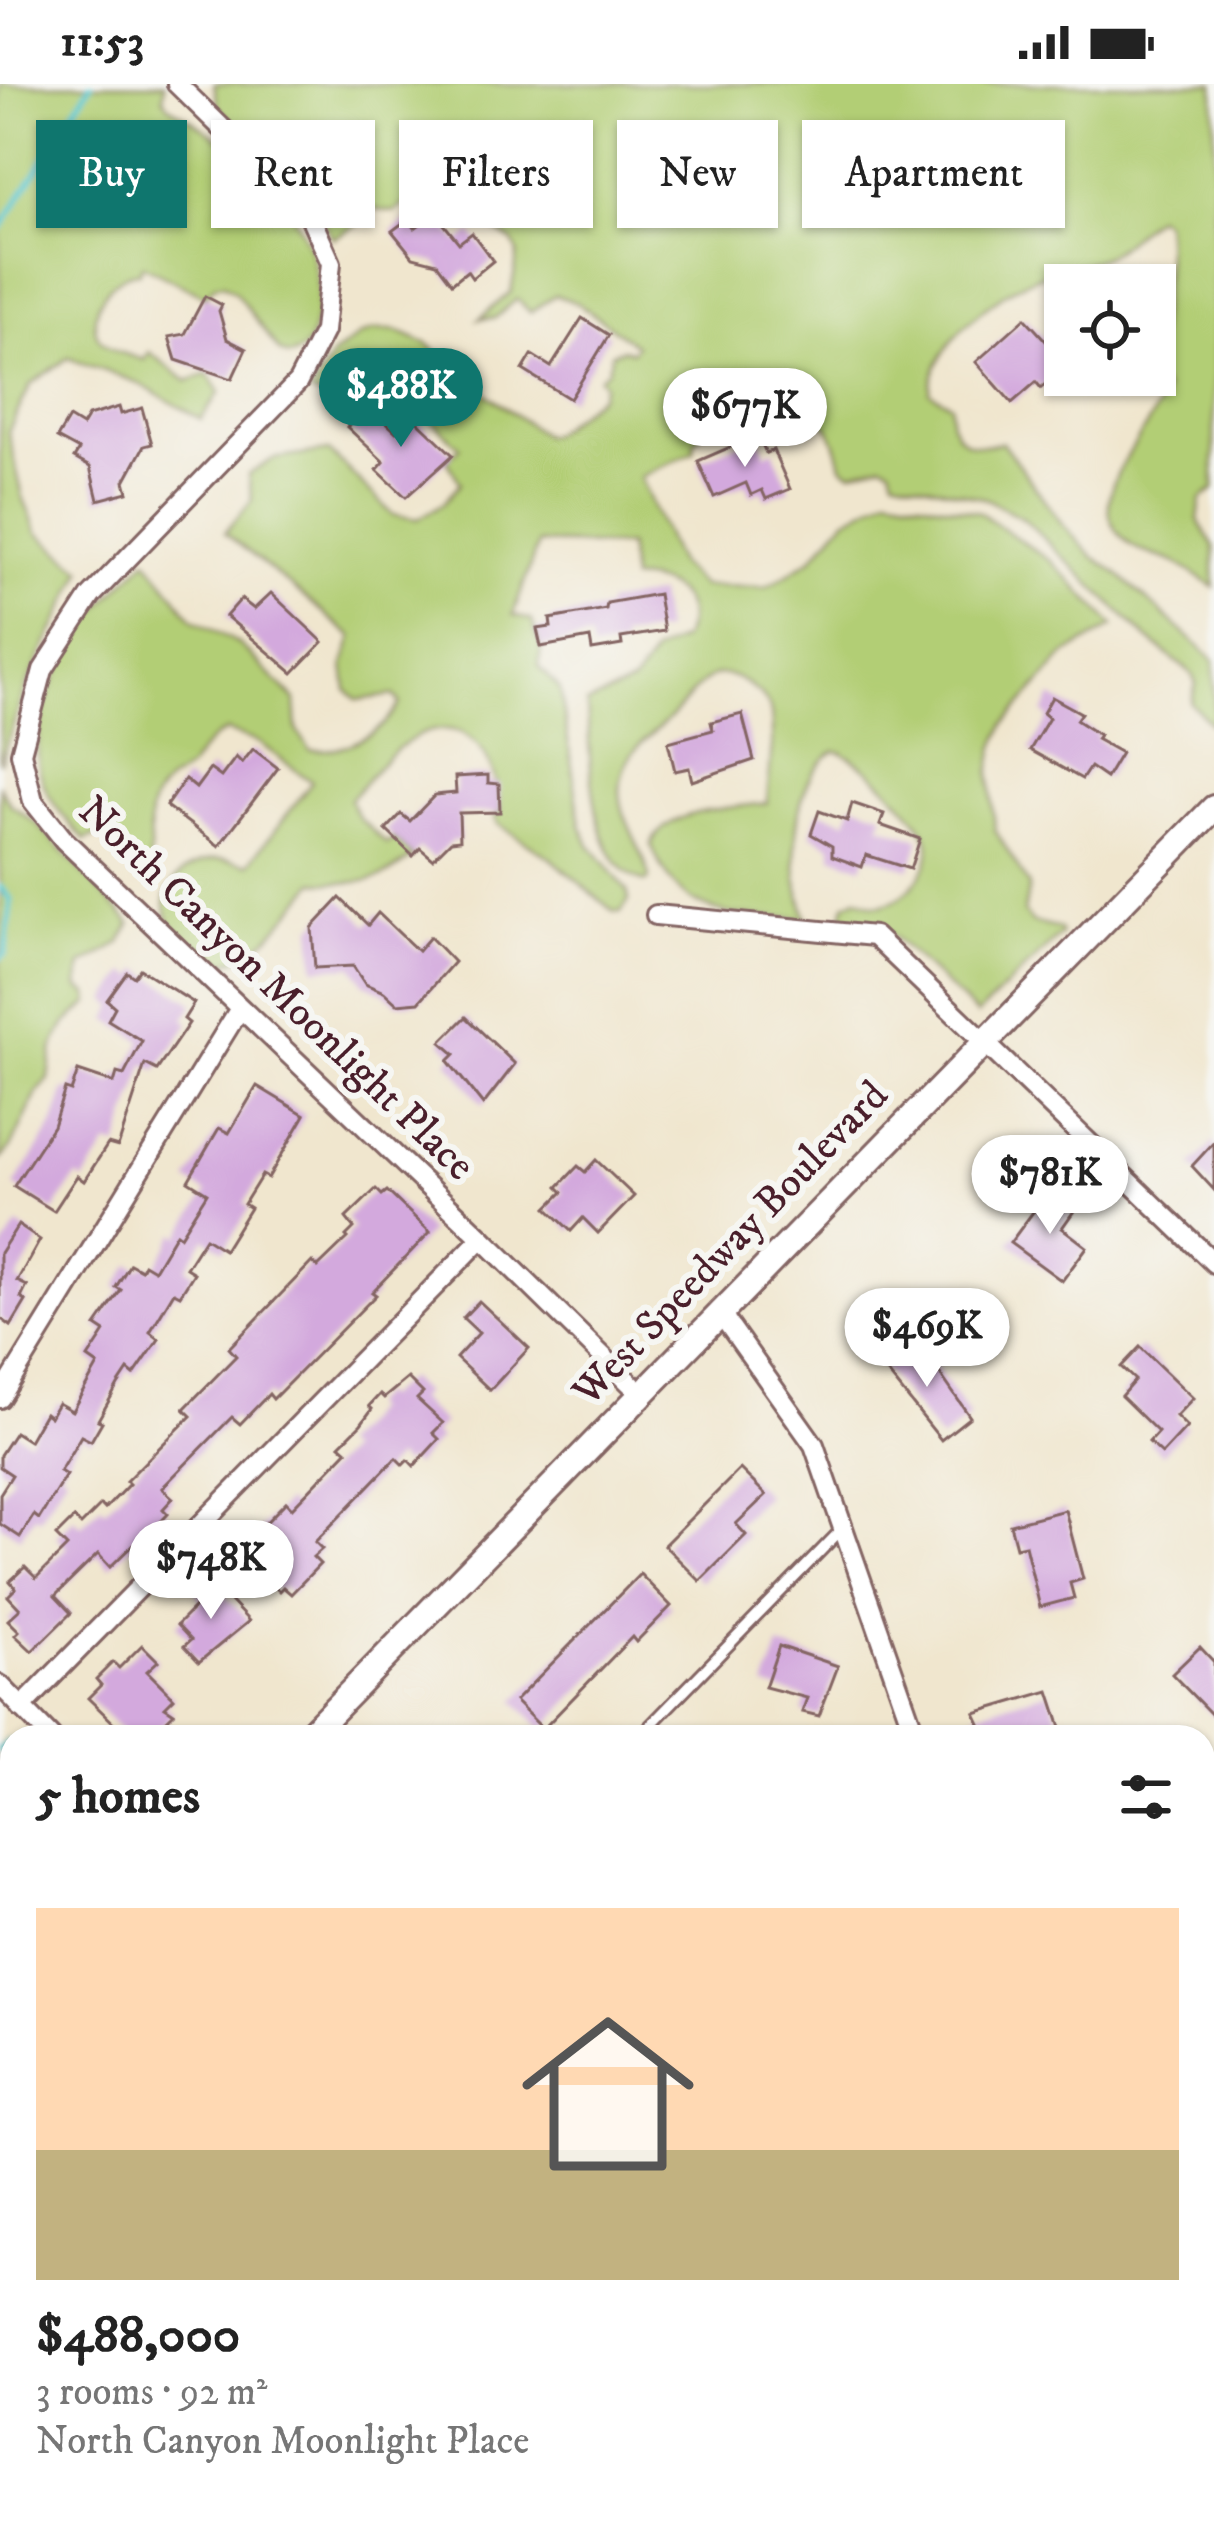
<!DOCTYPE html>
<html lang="en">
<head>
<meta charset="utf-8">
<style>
  :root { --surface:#fff; --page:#f6f6f6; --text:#222; --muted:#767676; --line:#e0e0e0; --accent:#0f766e }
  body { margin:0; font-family:"IM FELL DW Pica",serif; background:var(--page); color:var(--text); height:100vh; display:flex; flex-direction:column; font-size:45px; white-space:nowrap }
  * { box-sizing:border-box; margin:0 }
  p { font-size:39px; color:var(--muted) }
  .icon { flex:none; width:66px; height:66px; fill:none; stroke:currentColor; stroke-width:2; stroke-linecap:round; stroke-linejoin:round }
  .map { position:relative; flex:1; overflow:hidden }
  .sheet { position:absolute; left:0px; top:1641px; width:1215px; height:807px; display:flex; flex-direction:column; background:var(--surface); border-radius:36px 36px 0 0; box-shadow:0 3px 9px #0004 }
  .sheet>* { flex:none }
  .banner { position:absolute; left:36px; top:36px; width:1143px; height:108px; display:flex; gap:24px }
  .buttons { position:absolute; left:1044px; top:180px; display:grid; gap:24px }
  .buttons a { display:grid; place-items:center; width:132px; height:132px; border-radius:0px; background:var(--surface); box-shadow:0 3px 9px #0004; font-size:60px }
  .price { position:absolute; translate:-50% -102px; padding:0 27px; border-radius:42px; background:#fff; color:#222; font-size:39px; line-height:78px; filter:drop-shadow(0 3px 6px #0008) }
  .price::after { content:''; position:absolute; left:50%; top:72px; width:36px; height:27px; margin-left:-18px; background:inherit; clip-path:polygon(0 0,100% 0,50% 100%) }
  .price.current { background:var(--accent); color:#fff }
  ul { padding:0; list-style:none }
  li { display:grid; align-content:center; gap:24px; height:636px; padding:0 36px }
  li+li { border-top:3px solid var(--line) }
  li span { display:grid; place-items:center; height:372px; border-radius:0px; color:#555 }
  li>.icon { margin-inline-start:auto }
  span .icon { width:216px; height:216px; fill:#fffc; stroke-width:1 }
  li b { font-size:51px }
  h2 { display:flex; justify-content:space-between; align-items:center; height:144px; padding:0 36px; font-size:51px }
  .chip { padding:0 42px; border-radius:0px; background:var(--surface); box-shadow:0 3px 9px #0004; font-size:42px; line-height:108px }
  .chip.current { background:var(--accent); color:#fff }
  .status { display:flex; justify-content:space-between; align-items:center; height:84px; padding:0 60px; background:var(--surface); direction:ltr }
  .status svg { height:33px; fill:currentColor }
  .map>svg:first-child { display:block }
  .green { fill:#b2ce74; stroke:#7e7650; stroke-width:3 }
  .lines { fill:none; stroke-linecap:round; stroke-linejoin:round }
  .stream { stroke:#58c6cc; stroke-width:6 }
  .building { fill:#d3a9dd }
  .service-casing { stroke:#846564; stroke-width:15 }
  .minor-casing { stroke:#846564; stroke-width:24 }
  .secondary-casing { stroke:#846564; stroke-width:30 }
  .service { stroke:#fff; stroke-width:9 }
  .minor { stroke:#fff; stroke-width:18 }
  .secondary { stroke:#fff; stroke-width:24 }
  .labels { text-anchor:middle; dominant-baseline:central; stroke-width:12; stroke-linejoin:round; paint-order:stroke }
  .street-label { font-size:42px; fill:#4a1f2b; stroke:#f6f6f2 }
</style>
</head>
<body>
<div class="status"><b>11:53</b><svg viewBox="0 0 49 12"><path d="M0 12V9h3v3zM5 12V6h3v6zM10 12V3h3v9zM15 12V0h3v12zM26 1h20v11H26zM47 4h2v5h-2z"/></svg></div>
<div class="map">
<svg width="1214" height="2446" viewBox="0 0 1214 2446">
  <rect width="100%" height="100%" fill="#f6f6f2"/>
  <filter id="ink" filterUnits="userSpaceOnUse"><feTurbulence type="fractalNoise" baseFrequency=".00833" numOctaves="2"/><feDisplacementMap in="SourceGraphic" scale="24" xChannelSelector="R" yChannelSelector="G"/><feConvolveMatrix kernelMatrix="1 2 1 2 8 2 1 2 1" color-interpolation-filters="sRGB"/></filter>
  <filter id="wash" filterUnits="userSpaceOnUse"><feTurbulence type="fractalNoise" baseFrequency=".004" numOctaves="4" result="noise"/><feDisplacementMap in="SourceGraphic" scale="48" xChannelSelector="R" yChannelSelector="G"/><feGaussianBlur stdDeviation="2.7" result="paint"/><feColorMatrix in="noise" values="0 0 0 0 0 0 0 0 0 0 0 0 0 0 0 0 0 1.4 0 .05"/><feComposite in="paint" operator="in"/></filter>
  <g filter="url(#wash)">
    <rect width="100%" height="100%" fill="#f0e6ce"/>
    <!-- green -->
    <g class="green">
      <path d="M0 0H165L163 14 169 22C244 65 335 143 315 238 311 256 307 268 289 272L280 268 235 208 223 200 215 201 205 212 142 181 139 188C112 188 84 229 99 254 108 267 130 271 144 276L149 268 187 297 208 290 220 308 201 335 136 298 68 274 31 300 8 348 23 413 38 449 83 486 27 601 0 679Z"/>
      <path d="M214 0H1214V405L1201 415 1198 436 1214 463V503C1201 495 1188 485 1174 478 1160 472 1143 470 1131 461 1071 416 1150 355 1165 306L1151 291H1155C1155 240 1171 189 1164 138L1156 132C1140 142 1128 158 1113 167 1091 181 1066 183 1042 191 999 205 931 260 930 308L951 320C948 356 969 367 1002 358L1063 441 1092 472 1117 489 1214 576V643L1191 619 1196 600 1191 589 1148 555 1024 435 987 415 894 393 891 383 883 379 851 388 842 382C833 340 824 334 786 313L761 327H726L695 357 694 367 640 393 678 480 702 502 765 503 777 497 811 475 846 435 889 411 979 428 1052 478 1114 542 1065 571 1005 640 995 663 990 689 995 746 1029 802 1024 828 1031 838 1060 845 1061 850 977 931 891 850 873 840 846 838 842 833 845 820 857 814C866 817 874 823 884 820 909 814 935 782 928 755 922 735 856 667 835 667 788 694 789 789 807 834 733 831 683 839 651 761 667 723 731 725 767 719 768 693 776 648 770 625 767 616 760 609 752 604 709 570 698 608 671 633 647 655 620 670 620 707 621 739 645 765 649 795L646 798C586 784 591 668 587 620L633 599 654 569 682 555C703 517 667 492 631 496L628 462 538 459 513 531 532 537 541 563 539 582 560 605 581 741 590 761 627 807 629 816 621 828H614L552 775 498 740 495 733 500 727C497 670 464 619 404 660 384 673 367 697 350 715L358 733 387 760 394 754 413 772C378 802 360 799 315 798 285 834 261 876 211 881 198 867 180 853 170 838 151 805 190 775 221 775 230 775 240 779 249 780L312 698 258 658 226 647C207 657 202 665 191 681 186 689 175 692 168 698 139 725 153 748 150 781L142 786 99 751 85 756C64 734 40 709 38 676 35 632 59 580 83 544 100 519 127 497 147 475L193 535 239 560 295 616 297 646 310 666C344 669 384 650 400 619L394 611 358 616 347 606 344 581 353 553 225 449 252 416 248 391 273 375 329 367 393 431 418 435 444 419 460 399 447 376 460 363 427 332 423 336 398 313 390 321 355 293C342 306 328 320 310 309L332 272 360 251 375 246H395L428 260 453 285 544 352 550 351 600 311 604 300 599 294 608 285 612 269 622 265 632 267 636 261 578 219 555 211 530 228 517 215 495 234 479 235 511 208 518 169 513 158 480 136 464 100 447 91 418 107 395 128 372 125 355 142 333 154 305 108 218 22Z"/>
      <polygon points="0,703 11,721 36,739 131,840 120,860 82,881 78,903 88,910 90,919 66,939 53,963 49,995 37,1009 12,1062 0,1076"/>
      <polygon points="0,1766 12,1777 12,1895 0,1910"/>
    </g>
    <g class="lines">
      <!-- stream -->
      <g class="stream">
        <polyline points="0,145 91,0"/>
        <polyline points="0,803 11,816 5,870 0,874"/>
        <polyline points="0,1666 8,1658"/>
        <polyline points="0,2211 12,2227"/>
        <polyline points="0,2442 12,2423"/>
      </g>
    </g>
    <g id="blocks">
      <!-- building -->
      <g class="building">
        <polygon points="435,129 459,159 472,149 493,177 472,194 467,187 452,199 437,179 413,173 392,147 408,135 415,144"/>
        <polygon points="205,212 222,221 219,227 227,255 246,265 232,295 176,276 169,253 185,250"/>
        <polygon points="582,234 609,251 570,315 523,286 532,271 551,283"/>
        <polygon points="1025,234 1065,278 1065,283 1041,304 1036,298 1012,319 976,278"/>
        <polygon points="367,321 396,348 412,332 453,371 406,413 377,386 384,378 347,343"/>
        <polygon points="119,323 121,330 142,324 152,360 144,362 125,397 128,408 98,416 90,383 74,374 79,366 57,354 69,334 82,342 88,332"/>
        <polygon points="758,351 766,369 773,366 790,405 766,415 762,406 751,411 746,399 714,413 698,377"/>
        <polygon points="271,509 323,558 293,589 226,532 241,515 254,525"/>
        <polygon points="658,510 664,547 621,554 622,561 592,566 590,554 541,563 537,545 551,543 550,535 606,525 607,519"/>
        <polygon points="1052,613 1081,629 1076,636 1099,651 1096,655 1121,669 1106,694 1090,683 1082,695 1030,666 1049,634 1043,629"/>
        <polygon points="742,630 754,676 692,697 689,684 675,687 668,658 713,646 711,638"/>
        <polygon points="253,665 278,684 219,762 166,722 185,695 196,704 210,685 221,693 236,673 242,679"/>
        <polygon points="488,691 488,699 499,700 500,728 459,729 460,756 451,757 433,775 420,764 413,772 386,746 401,730 410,737 435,711 456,709 455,693"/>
        <polygon points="852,719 884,730 880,741 920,755 910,785 866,771 862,783 832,772 832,762 811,750 819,727 847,737"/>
        <polygon points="340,814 368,841 378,829 418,867 430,853 454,878 419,918 397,920 384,908 365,900 353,882 315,884 312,844"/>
        <polygon points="140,885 194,919 184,935 189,939 157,986 145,980 118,1063 108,1060 84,1097 77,1092 54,1127 14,1102 53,1042 65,1005 71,1007 78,987 114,999 117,989 124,991 142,957 108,936 115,923 107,916 127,888 134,893"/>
        <polygon points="466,933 515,980 483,1021 448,977 455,970 441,958"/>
        <polygon points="257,1002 305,1031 268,1094 262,1091 244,1120 250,1124 224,1166 205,1154 186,1184 194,1189 180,1211 174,1208 150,1248 159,1255 134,1291 128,1286 118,1301 98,1336 102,1338 91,1357 81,1352 60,1387 66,1391 39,1435 34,1431 20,1453 0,1440 0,1410 12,1391 0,1383 0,1371 15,1348 29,1357 45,1329 50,1333 58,1319 72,1327 98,1281 88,1274 105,1248 96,1242 121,1206 116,1203 130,1180 141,1186 144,1180 154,1186 176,1149 180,1152 207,1109 188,1097 219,1044 229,1049"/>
        <polygon points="1214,1058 1214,1106 1192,1082"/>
        <polygon points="596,1076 634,1112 598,1149 583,1134 571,1147 547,1124 563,1108 558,1103 578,1082 585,1088"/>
        <polygon points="376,1105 382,1111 387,1107 430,1148 372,1208 376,1211 273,1315 269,1310 240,1340 232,1333 162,1404 173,1414 163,1425 168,1430 152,1447 149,1445 110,1483 98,1470 55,1512 71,1529 32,1567 15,1551 19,1547 8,1536 20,1525 8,1512 16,1504 10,1497 25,1483 36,1494 67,1463 56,1452 74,1434 81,1441 101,1421 105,1425 129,1400 126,1397 191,1332 184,1325 236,1272 229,1264 312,1178 318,1183 348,1154 346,1152 354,1144 346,1134"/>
        <polygon points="1050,1105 1076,1124 1062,1144 1087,1163 1062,1197 1010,1159"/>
        <polygon points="18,1141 40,1156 17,1197 27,1202 21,1214 26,1217 11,1242 0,1234 0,1169"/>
        <polygon points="479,1217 529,1264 490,1306 456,1274 479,1249 463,1234"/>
        <polygon points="917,1257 970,1333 941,1356 882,1282"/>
        <polygon points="1140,1263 1193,1314 1176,1332 1187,1343 1162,1370 1149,1358 1158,1348 1121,1312 1135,1296 1121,1283"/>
        <polygon points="408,1294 423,1309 417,1315 443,1339 433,1349 439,1355 414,1382 408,1376 403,1381 396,1374 315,1458 322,1465 313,1473 320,1480 291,1510 283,1503 279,1507 238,1467 286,1418 292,1424 347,1367 340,1361 361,1340 372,1325 369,1322 380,1310 384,1314"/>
        <polygon points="740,1385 766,1411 736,1440 746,1451 700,1497 664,1461"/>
        <polygon points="1065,1426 1083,1495 1070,1499 1074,1514 1040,1523 1025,1461 1016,1463 1010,1440"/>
        <polygon points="640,1490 671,1522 636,1558 632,1553 543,1645 515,1617"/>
        <polygon points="209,1495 249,1537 199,1578 184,1562 191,1556 177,1541 202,1516 195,1509"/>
        <polygon points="142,1561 158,1577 147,1587 174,1614 165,1623 174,1629 149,1653 128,1653 88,1614 101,1601 96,1595 113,1578 119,1584"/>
        <polygon points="779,1562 838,1582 819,1632 802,1628 807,1614 765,1603"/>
        <polygon points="1200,1563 1214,1578 1214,1633 1172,1590"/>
        <polygon points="1049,1607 1064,1653 1033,1653 1031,1647 1009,1653 986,1653 975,1629"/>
      </g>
    </g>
  </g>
  <g filter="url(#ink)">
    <use href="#blocks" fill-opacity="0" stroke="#846564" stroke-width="3"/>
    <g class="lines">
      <!-- service casing -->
      <g class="service-casing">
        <polyline id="service" points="639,1653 844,1443"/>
      </g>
      <!-- minor casing -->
      <g class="minor-casing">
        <g id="minor">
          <polyline points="177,0 308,128 331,179 324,247 298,298 91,512 43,586 21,669 33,717 64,756 482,1154 640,1309"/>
          <polyline points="656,831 874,852 1214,1179"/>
          <polyline points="719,1227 814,1361 916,1653"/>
          <polyline points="0,1314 239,926"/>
          <polyline points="0,1601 51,1653"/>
          <polyline points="21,1624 482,1154"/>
          <polyline points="0,2110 12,2121"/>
          <polyline points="337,2436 347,2446"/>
          <polyline points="1000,2436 1006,2446"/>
          <polyline points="190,2446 193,2436"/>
          <polyline points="649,2446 659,2436"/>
        </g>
      </g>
      <!-- secondary casing -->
      <g class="secondary-casing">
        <g id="secondary">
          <polyline points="307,1653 1214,724"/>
          <polyline points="0,1969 12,1957"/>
        </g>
      </g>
      <!-- service -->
      <use href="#service" class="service"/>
      <!-- minor -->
      <use href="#minor" class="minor"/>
      <!-- secondary -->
      <use href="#secondary" class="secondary"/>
    </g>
  </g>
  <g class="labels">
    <!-- street labels -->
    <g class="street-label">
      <text transform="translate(276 905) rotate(44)">North Canyon Moonlight Place</text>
      <text transform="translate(731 1160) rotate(-46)">West Speedway Boulevard</text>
    </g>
  </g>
</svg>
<div class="buttons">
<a><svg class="icon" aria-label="locate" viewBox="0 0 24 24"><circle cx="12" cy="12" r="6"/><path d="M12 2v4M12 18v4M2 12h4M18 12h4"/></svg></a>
</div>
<b class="price current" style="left:401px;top:366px">$488K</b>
<b class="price" style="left:745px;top:386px">$677K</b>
<b class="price" style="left:1050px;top:1153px">$781K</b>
<b class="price" style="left:927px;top:1306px">$469K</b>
<b class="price" style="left:211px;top:1538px">$748K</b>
<div class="banner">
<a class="chip current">Buy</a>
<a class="chip">Rent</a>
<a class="chip">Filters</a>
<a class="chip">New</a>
<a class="chip">Apartment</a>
</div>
<section class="sheet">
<h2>5 homes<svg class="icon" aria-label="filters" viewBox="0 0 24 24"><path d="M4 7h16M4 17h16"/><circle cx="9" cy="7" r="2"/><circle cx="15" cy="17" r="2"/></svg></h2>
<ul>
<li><span style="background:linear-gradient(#ffd9b3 65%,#c2b280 0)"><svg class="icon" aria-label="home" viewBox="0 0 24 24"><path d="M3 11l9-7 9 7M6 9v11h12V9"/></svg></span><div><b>$488,000</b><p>3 rooms · 92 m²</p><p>North Canyon Moonlight Place</p></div></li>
</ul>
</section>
</div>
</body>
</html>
